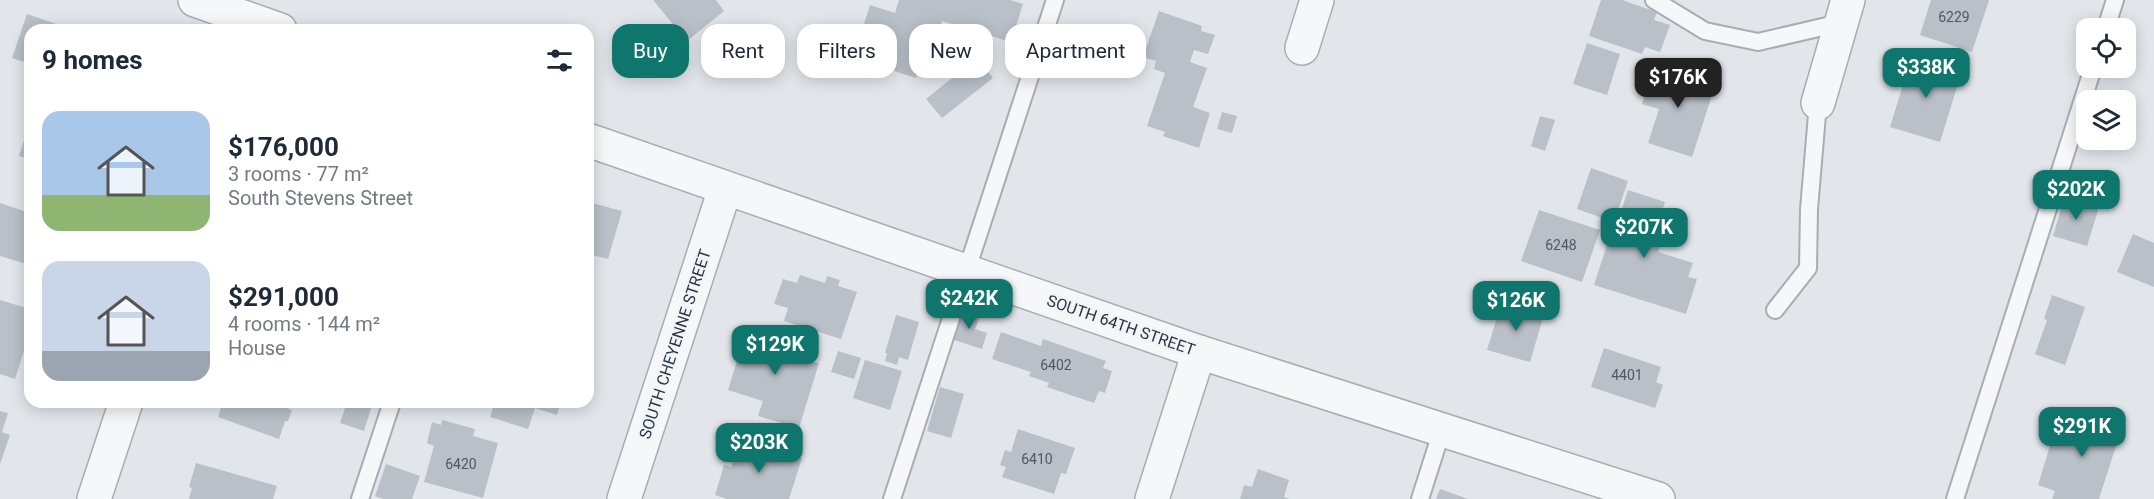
<!DOCTYPE html>
<html lang="en">
<head>
<meta charset="utf-8">
<style>
  :root { --surface:#fff; --page:#f6f6f7; --text:#1f2937; --muted:#747a83; --accent:#0f766e }
  body { margin:0; font-family:Roboto,sans-serif; background:var(--page); color:var(--text); height:100vh; display:flex; flex-direction:column; font-size:22px; white-space:nowrap }
  * { box-sizing:border-box; margin:0 }
  p { font-size:20px; color:var(--muted) }
  .icon { flex:none; width:33px; height:33px; fill:none; stroke:currentColor; stroke-width:2; stroke-linecap:round; stroke-linejoin:round }
  .map { position:relative; flex:1; overflow:hidden }
  .side { position:absolute; left:24px; top:24px; width:570px; height:384px; display:flex; flex-direction:column; background:var(--surface); border-radius:18px; box-shadow:0 3px 15px #0003 }
  .side>* { flex:none }
  .hud { position:absolute; left:612px; top:24px; width:570px; height:54px; display:flex; gap:12px }
  .tools { position:absolute; left:2076px; top:18px; display:grid; gap:12px }
  .tools a { display:grid; place-items:center; width:60px; height:60px; border-radius:12px; background:var(--surface); box-shadow:0 3px 15px #0003; font-size:30px }
  .price { position:absolute; translate:-50% -51px; padding:0 14px; border-radius:12px; background:var(--accent); color:#fff; font-size:20px; line-height:39px; filter:drop-shadow(0 2px 3px #0008) }
  .price::after { content:''; position:absolute; left:50%; top:36px; width:18px; height:14px; margin-left:-9px; background:inherit; clip-path:polygon(0 0,100% 0,50% 100%) }
  .price.current { background:#222; color:#fff }
  ul { padding:0; list-style:none }
  li { display:flex; align-items:center; gap:18px; height:150px; padding:0 18px }
  li span { display:grid; place-items:center; flex:none; width:168px; height:120px; border-radius:18px; color:#555 }
  li>.icon { margin-inline-start:auto }
  span .icon { width:72px; height:72px; fill:#fffc; stroke-width:1 }
  li b { font-size:26px }
  h2 { display:flex; justify-content:space-between; align-items:center; height:72px; padding:0 18px; font-size:26px }
  .chip { padding:0 21px; border-radius:18px; background:var(--surface); box-shadow:0 3px 15px #0003; font-size:21px; line-height:54px }
  .chip.current { background:var(--accent); color:#fff }
  .map>svg:first-child { display:block }
  .building { fill:#b9c0c8 }
  .lines { fill:none; stroke-linecap:round; stroke-linejoin:round }
  .service-casing { stroke:#a7adb5; stroke-width:20 }
  .minor-casing { stroke:#a7adb5; stroke-width:36 }
  .service { stroke:#f5f7f9; stroke-width:16 }
  .minor { stroke:#f5f7f9; stroke-width:33 }
  .labels { text-anchor:middle; dominant-baseline:central; stroke-width:4.5; stroke-linejoin:round; paint-order:stroke }
  .number-label { font-size:14px; fill:#4e5864 }
  .street-label { font-size:16px; fill:#2a3543; stroke:#f2f5f8 }
</style>
</head>
<body>
<div class="map">
<svg width="2154" height="499" viewBox="0 0 2154 499">
  <rect width="100%" height="100%" fill="#e2e6eb"/>
  <!-- building -->
  <g class="building">
    <polygon points="653,0 716,0 724,11 687,41"/>
    <polygon points="899,0 1010,0 1023,4 1011,42 942,21 937,34 930,32 927,40 931,41 926,58 923,57 916,78 853,58 870,5 895,13"/>
    <polygon points="1601,0 1622,0 1657,12 1654,20 1670,25 1660,52 1645,47 1642,54 1589,36"/>
    <polygon points="1931,0 1989,0 1972,52 1920,35"/>
    <polygon points="1159,11 1202,26 1201,31 1215,35 1208,54 1194,50 1190,62 1207,68 1193,107 1210,113 1199,148 1163,136 1165,132 1147,126 1165,73 1154,69 1156,61 1143,57"/>
    <polygon points="27,14 74,30 30,30 30,64 12,58"/>
    <polygon points="1587,43 1620,54 1607,95 1573,84"/>
    <polygon points="1912,56 1962,71 1940,142 1890,127"/>
    <polygon points="977,58 993,78 942,118 926,99"/>
    <polygon points="1655,64 1716,83 1692,157 1648,143 1659,109 1642,104"/>
    <polygon points="1222,112 1237,116 1232,133 1217,129"/>
    <polygon points="1540,116 1555,120 1545,151 1531,146"/>
    <polygon points="29,124 30,124 30,159 19,156"/>
    <polygon points="1591,168 1628,181 1614,222 1577,209"/>
    <polygon points="1628,190 1665,202 1653,239 1661,242 1658,252 1693,263 1688,277 1697,279 1686,314 1594,285 1613,226 1616,227"/>
    <polygon points="2065,196 2099,207 2087,246 2053,236"/>
    <polygon points="588,202 622,211 608,259 588,254"/>
    <polygon points="0,203 30,213 30,265 0,256"/>
    <polygon points="1539,210 1600,230 1582,282 1521,261"/>
    <polygon points="2133,234 2154,243 2154,287 2117,272"/>
    <polygon points="800,275 825,283 827,276 840,280 838,286 857,292 841,339 784,321 788,308 774,304 783,279 797,283"/>
    <polygon points="2052,295 2085,307 2065,365 2035,354 2047,320 2044,319"/>
    <polygon points="0,300 30,309 30,332 15,379 0,374"/>
    <polygon points="1502,301 1544,314 1530,362 1487,350"/>
    <polygon points="960,310 980,316 975,329 987,333 982,349 951,339"/>
    <polygon points="896,315 919,322 908,360 899,357 897,365 885,361 887,353 885,353"/>
    <polygon points="747,328 809,347 805,360 819,363 799,428 758,416 763,401 728,390"/>
    <polygon points="1001,332 1041,346 1043,339 1106,361 1103,368 1112,371 1105,393 1099,391 1094,403 1047,387 1049,383 1029,376 1031,372 992,359"/>
    <polygon points="1604,348 1661,367 1656,382 1663,385 1655,408 1591,387"/>
    <polygon points="838,351 861,358 854,379 831,372"/>
    <polygon points="865,360 902,371 890,410 853,398"/>
    <polygon points="940,387 964,394 951,438 927,431"/>
    <polygon points="218,402 281,402 290,406 288,409 292,410 288,421 285,421 279,439 218,417 222,404"/>
    <polygon points="347,402 373,402 364,431 340,423"/>
    <polygon points="495,402 561,402 557,415 535,408 528,429 490,417"/>
    <polygon points="2083,408 2124,421 2099,499 2052,499 2055,491 2038,485 2052,439 2071,445"/>
    <polygon points="0,411 8,413 2,432 10,435 0,464"/>
    <polygon points="442,420 475,429 473,436 498,443 483,498 424,482 434,446 427,443 432,422 441,425"/>
    <polygon points="1018,429 1075,448 1066,474 1061,473 1054,494 1002,477 1006,467 1000,465 1005,450 1011,452"/>
    <polygon points="741,439 802,458 789,499 727,499 715,495 724,465 731,467"/>
    <polygon points="196,463 277,486 273,499 189,499 192,488 189,487"/>
    <polygon points="386,464 420,476 412,499 383,499 375,496"/>
    <polygon points="1258,469 1289,480 1284,497 1289,499 1240,499 1244,485 1252,487"/>
    <polygon points="1440,489 1468,499 1436,499"/>
  </g>
  <g class="lines">
    <!-- service casing -->
    <g class="service-casing">
      <g id="service">
        <polyline points="1654,0 1705,31 1758,42 1840,23"/>
        <polyline points="2106,28 2115,0"/>
        <polyline points="1775,310 1808,268 1809,209 1818,103"/>
        <polyline points="360,499 392,402"/>
        <polyline points="892,499 1055,0"/>
        <polyline points="1420,499 1442,430"/>
        <polyline points="1955,499 2093,68"/>
      </g>
    </g>
    <!-- minor casing -->
    <g class="minor-casing">
      <g id="minor">
        <polyline points="195,0 280,30"/>
        <polyline points="1302,48 1317,0"/>
        <polyline points="1818,103 1848,0"/>
        <polyline points="588,140 1199,352 1658,499"/>
        <polyline points="94,499 126,402"/>
        <polyline points="624,499 725,189"/>
        <polyline points="1152,499 1199,352"/>
      </g>
    </g>
    <!-- service -->
    <use href="#service" class="service"/>
    <!-- minor -->
    <use href="#minor" class="minor"/>
  </g>
  <g class="labels">
    <!-- number labels -->
    <g class="number-label">
      <text x="1954" y="17">6229</text>
      <text x="1561" y="245">6248</text>
      <text x="1056" y="365">6402</text>
      <text x="1627" y="375">4401</text>
      <text x="1037" y="459">6410</text>
      <text x="461" y="464">6420</text>
    </g>
    <!-- street labels -->
    <g class="street-label">
      <text transform="translate(1121 325) rotate(19)">SOUTH 64TH STREET</text>
      <text transform="translate(675 344) rotate(-72)">SOUTH CHEYENNE STREET</text>
    </g>
  </g>
</svg>
<div class="tools">
<a><svg class="icon" aria-label="locate" viewBox="0 0 24 24"><circle cx="12" cy="12" r="6"/><path d="M12 2v4M12 18v4M2 12h4M18 12h4"/></svg></a>
<a><svg class="icon" aria-label="layers" viewBox="0 0 24 24"><path d="M12 4l9 5-9 5-9-5zM3 14l9 5 9-5"/></svg></a>
</div>
<b class="price" style="left:1926px;top:99px">$338K</b>
<b class="price current" style="left:1678px;top:109px">$176K</b>
<b class="price" style="left:2076px;top:221px">$202K</b>
<b class="price" style="left:1644px;top:259px">$207K</b>
<b class="price" style="left:969px;top:330px">$242K</b>
<b class="price" style="left:1516px;top:332px">$126K</b>
<b class="price" style="left:775px;top:376px">$129K</b>
<b class="price" style="left:2082px;top:458px">$291K</b>
<b class="price" style="left:759px;top:474px">$203K</b>
<div class="hud">
<a class="chip current">Buy</a>
<a class="chip">Rent</a>
<a class="chip">Filters</a>
<a class="chip">New</a>
<a class="chip">Apartment</a>
</div>
<section class="side">
<h2>9 homes<svg class="icon" aria-label="filters" viewBox="0 0 24 24"><path d="M4 7h16M4 17h16"/><circle cx="9" cy="7" r="2"/><circle cx="15" cy="17" r="2"/></svg></h2>
<ul>
<li><span style="background:linear-gradient(#a9c7e8 70%,#8fb573 0)"><svg class="icon" aria-label="home" viewBox="0 0 24 24"><path d="M3 11l9-7 9 7M6 9v11h12V9"/></svg></span><div><b>$176,000</b><p>3 rooms · 77 m²</p><p>South Stevens Street</p></div></li>
<li><span style="background:linear-gradient(#c9d6e8 75%,#9aa5b1 0)"><svg class="icon" aria-label="home" viewBox="0 0 24 24"><path d="M3 11l9-7 9 7M6 9v11h12V9"/></svg></span><div><b>$291,000</b><p>4 rooms · 144 m²</p><p>House</p></div></li>
</ul>
</section>
</div>
</body>
</html>
